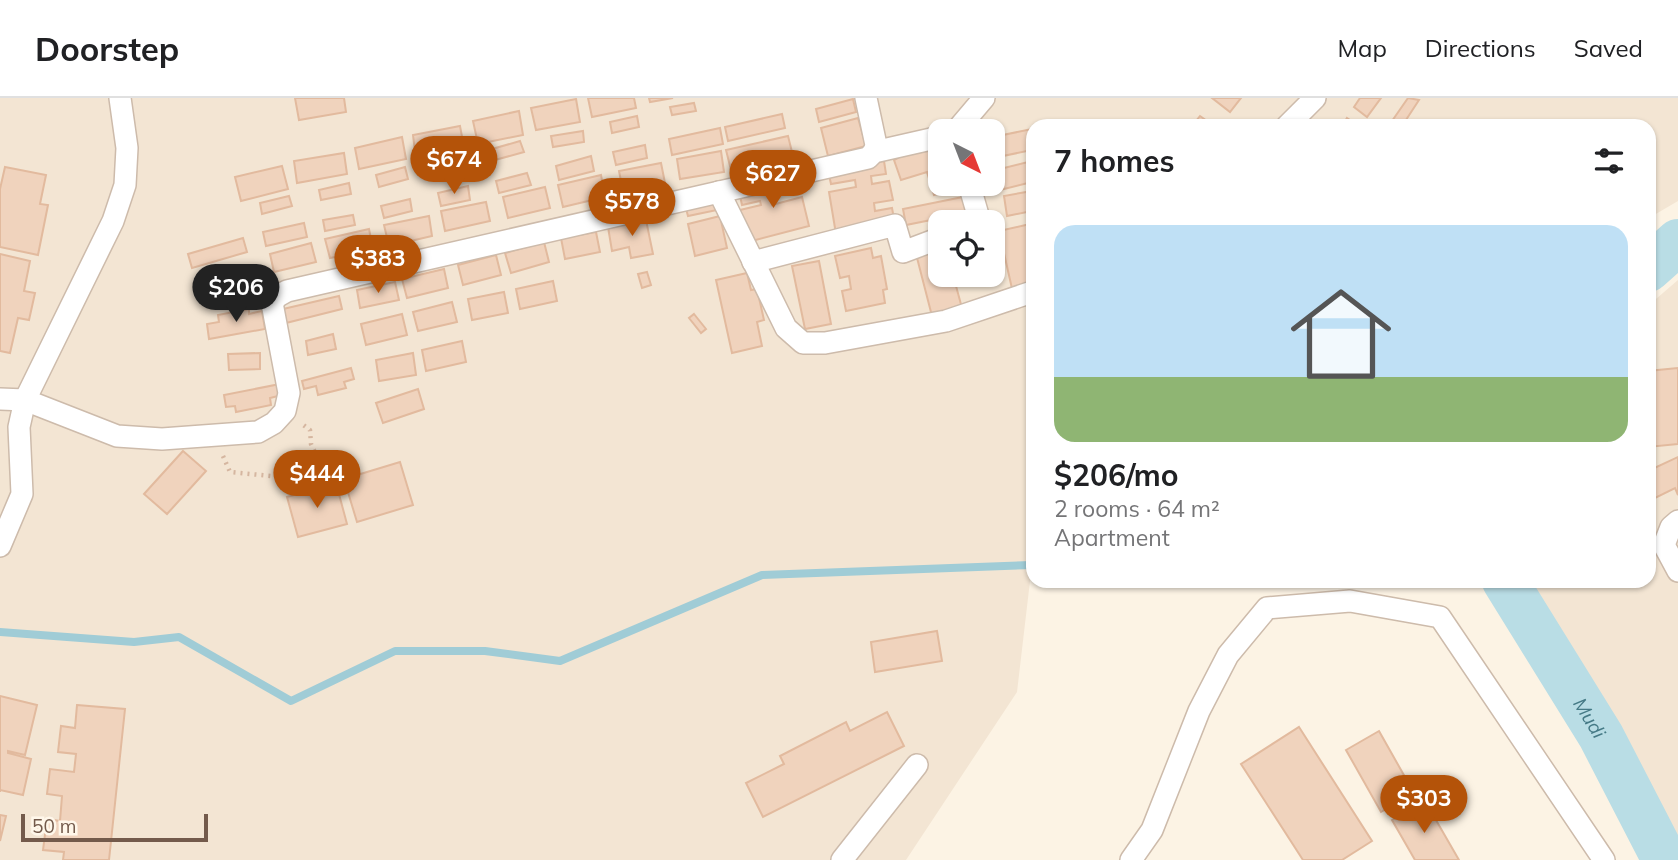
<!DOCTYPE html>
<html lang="en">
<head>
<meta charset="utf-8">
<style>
  :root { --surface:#fff; --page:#f2f2f2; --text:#202124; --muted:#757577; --line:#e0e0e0; --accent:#b45309 }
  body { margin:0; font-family:Mulish,sans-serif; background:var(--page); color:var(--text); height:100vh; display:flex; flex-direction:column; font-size:26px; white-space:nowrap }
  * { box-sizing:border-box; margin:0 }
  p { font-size:23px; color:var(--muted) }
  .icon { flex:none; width:38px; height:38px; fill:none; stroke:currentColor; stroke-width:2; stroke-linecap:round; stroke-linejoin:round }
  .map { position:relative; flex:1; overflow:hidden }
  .panel { position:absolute; left:1026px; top:21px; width:630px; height:469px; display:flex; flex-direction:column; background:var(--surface); border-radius:21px; box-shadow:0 2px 5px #0004 }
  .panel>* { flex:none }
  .needle { width:46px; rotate:138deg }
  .controls { position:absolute; left:928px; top:21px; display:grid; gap:14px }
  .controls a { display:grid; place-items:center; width:77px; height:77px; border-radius:14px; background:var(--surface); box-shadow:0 2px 5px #0004; font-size:35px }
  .scale { position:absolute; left:21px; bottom:18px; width:187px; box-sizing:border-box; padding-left:7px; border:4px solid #735a4b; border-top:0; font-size:19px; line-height:24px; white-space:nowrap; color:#735a4b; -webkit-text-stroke:5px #fff7ea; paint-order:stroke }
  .price { position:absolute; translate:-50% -60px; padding:0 16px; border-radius:24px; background:var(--accent); color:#fff; font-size:23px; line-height:46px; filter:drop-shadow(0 2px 4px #0008) }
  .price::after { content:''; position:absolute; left:50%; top:42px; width:21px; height:16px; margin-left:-10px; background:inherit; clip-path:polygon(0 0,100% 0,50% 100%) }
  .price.current { background:#222; color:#fff }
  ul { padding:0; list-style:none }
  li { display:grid; align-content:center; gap:14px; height:371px; padding:0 28px }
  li+li { border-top:2px solid var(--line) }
  li span { display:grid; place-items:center; height:217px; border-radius:21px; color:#555 }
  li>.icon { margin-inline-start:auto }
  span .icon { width:126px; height:126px; fill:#fffc; stroke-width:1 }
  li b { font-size:30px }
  h2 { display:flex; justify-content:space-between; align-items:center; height:84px; padding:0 28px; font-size:30px }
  header { display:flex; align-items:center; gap:42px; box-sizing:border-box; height:98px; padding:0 35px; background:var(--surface); border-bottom:2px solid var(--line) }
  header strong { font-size:33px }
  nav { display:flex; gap:38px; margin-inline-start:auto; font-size:24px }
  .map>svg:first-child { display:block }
  .residential { fill:#f3e5d3; fill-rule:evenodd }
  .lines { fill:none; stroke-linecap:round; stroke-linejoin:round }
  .stream { stroke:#a0ccd6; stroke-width:8 }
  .river { stroke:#b9dde5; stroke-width:46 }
  .building { fill:#f0d3bd; stroke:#e2ba9e; stroke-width:2 }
  .minor-casing { stroke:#cdbbab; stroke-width:24 }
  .path { stroke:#d5b6a0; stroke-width:4.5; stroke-dasharray:2 5; stroke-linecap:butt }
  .minor { stroke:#fff; stroke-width:21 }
  .labels { text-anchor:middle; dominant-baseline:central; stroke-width:5; stroke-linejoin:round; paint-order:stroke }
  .water-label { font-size:19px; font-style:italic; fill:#457a86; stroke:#fff7ea }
</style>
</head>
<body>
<header>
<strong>Doorstep</strong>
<nav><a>Map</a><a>Directions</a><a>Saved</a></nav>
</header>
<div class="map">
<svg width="1678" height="762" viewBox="0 0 1678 762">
  <rect width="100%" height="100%" fill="#fcf3e4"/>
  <!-- residential -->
  <g class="residential">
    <path d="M0 0H1678V103L1649 120 1648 28H1032V466L1017 594 906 762H0ZM940 33H992V86H940ZM940 124H992V177H940Z"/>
    <polygon points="1678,182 1678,757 1511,483 1648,483 1649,207"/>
  </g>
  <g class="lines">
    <!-- stream -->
    <polyline class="stream" points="0,534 134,544 179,539 291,603 395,553 485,553 560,563 762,477 1032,467"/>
    <!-- river -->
    <g class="river">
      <polyline points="1648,171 1678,144"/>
      <path id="s1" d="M1505 483 1601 638 1665 762"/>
    </g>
  </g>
  <!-- building -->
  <g class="building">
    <polygon points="295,0 344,0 346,14 299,22"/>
    <polygon points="588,0 634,0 636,10 592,19"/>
    <polygon points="649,0 673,0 650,4"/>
    <polygon points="1212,0 1241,0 1230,14"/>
    <polygon points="1360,0 1381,0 1367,19 1354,9"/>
    <polygon points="1408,0 1419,2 1402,28 1398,28 1392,23"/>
    <polygon points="576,1 580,24 536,32 531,10"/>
    <polygon points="853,1 856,14 819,24 816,11"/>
    <polygon points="694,5 696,13 672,17 670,9"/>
    <polygon points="519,13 523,37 478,46 473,23"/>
    <polygon points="782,16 785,30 728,43 725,29"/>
    <polygon points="637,18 639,29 612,35 610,24"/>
    <polygon points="1200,18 1214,28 1192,28"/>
    <polygon points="858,20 866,48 828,58 821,30"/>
    <polygon points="1347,20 1359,28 1342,28"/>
    <polygon points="1076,24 1077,28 1050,28"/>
    <polygon points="460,28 463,44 415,53 413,37"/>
    <polygon points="720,30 723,46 672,57 669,41"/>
    <polygon points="1032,31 1032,52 998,59 993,39"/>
    <polygon points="583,33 584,44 553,49 551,38"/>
    <polygon points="788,38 795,66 733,80 726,52"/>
    <polygon points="402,39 406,61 359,71 355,50"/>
    <polygon points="520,43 524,54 495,62 492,51"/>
    <polygon points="940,43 940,86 958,86 959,90 934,97 927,74 901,82 894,62 898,60 897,54"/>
    <polygon points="645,47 647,60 616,67 613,54"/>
    <polygon points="721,53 724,74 680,81 677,61"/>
    <polygon points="344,55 347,76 297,85 294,63"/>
    <polygon points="463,57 466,68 438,75 435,64"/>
    <polygon points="591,58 594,73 559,82 556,68"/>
    <polygon points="884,63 886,76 871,78 872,86 889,83 893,102 874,105 875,113 892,110 895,126 836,136 829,94 856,89 855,82 831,86 828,72"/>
    <polygon points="1032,63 1032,84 996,93 992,73"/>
    <polygon points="661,65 665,85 623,93 619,73"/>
    <polygon points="282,68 288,91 241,103 235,79"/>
    <polygon points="5,69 46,77 40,106 48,107 38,157 0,149 0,91"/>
    <polygon points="405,69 408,81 379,89 376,77"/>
    <polygon points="527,75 531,87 499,95 496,83"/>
    <polygon points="601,77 605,99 563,109 558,87"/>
    <polygon points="798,79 801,92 770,99 772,107 802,99 809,128 748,144 740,112 761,107 760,103 742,107 739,93"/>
    <polygon points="349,85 351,96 321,102 319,92"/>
    <polygon points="468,88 470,102 441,108 438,95"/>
    <polygon points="545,89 550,110 508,120 503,99"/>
    <polygon points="1032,93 1032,113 1007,118 1004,98"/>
    <polygon points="289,98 292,108 262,116 260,105"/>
    <polygon points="963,99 966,115 906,127 903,111"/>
    <polygon points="410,101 412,113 384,120 381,108"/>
    <polygon points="715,101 717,112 688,118 685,107"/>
    <polygon points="486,104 490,123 445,133 441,113"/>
    <polygon points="353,117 355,127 325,133 323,122"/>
    <polygon points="429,118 432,138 389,148 384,127"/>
    <polygon points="720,118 727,150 695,158 688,126"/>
    <polygon points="646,122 653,156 631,160 629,149 612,153 608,129"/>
    <polygon points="304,125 307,139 266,148 263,134"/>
    <polygon points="1030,126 1032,137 1032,190 1013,195 999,133"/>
    <polygon points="369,131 373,151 330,160 325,141"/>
    <polygon points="596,134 600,154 565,161 561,140"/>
    <polygon points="243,140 247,154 192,170 188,156"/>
    <polygon points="544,144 549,164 511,175 505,155"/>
    <polygon points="311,145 316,164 274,174 270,156"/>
    <polygon points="940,145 940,177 953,177 962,210 932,218 915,152"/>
    <polygon points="871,150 873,160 881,158 887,191 883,192 885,205 846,213 842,193 851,191 849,178 840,180 835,158"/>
    <polygon points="0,156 30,163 24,193 35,195 29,222 18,220 10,255 0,253"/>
    <polygon points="496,157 501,177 463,187 458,167"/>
    <polygon points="819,163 831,226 805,231 792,168"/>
    <polygon points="444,171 448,190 407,200 402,181"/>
    <polygon points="647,174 651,187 642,190 638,176"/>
    <polygon points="747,175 751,192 757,191 764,222 757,224 762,248 732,255 716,182"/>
    <polygon points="553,183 557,203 520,211 516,191"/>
    <polygon points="395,184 399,202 360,210 357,192"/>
    <polygon points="504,194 508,215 472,222 468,201"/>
    <polygon points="339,198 342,211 286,225 283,211"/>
    <polygon points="452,204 457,224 418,233 413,214"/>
    <polygon points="249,211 249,216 262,213 265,231 209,241 207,226 219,224 218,217"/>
    <polygon points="402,216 407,237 366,247 361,226"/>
    <polygon points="694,216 706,231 701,235 689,220"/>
    <polygon points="333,236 336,251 308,257 306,243"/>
    <polygon points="462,243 466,264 426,273 422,252"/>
    <polygon points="260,255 260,271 229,272 228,256"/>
    <polygon points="413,255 416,277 379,283 376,262"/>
    <polygon points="351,270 354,281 344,284 346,290 318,297 316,288 304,291 302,283"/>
    <polygon points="1678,270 1678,346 1648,349 1648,273"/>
    <polygon points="280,286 282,297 270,300 271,307 236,314 235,308 226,309 224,297"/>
    <polygon points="418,291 424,311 383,325 376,305"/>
    <polygon points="183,353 206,373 167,416 144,396"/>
    <polygon points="1678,359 1678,397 1675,390 1651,402 1648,397 1648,373"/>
    <polygon points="400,364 413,407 357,424 344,381"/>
    <polygon points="336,385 347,426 298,439 287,399"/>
    <polygon points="937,533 942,563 875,574 871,544"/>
    <polygon points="0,598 37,607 25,657 8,653 8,655 31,661 23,697 0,692 0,694"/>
    <polygon points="77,607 125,611 109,762 63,762 64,754 43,752 47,721 60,723 62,698 47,696 50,671 74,674 76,656 58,654 61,628 75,630"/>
    <polygon points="887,614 904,648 763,719 746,685 784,666 780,658 846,624 850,633"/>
    <polygon points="1299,629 1372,743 1342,762 1303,762 1241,666"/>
    <polygon points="1379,633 1414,695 1381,714 1346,652"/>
    <polygon points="1425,703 1459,762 1415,762 1392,722"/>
    <polygon points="0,717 6,718 0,743"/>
  </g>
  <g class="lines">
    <!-- minor casing -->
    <g class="minor-casing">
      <g id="minor">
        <polyline points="866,0 876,47 874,54"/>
        <polyline points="1287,28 1315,0"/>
        <polyline points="956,33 984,0"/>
        <polyline points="969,86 980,124"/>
        <polyline points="719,94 786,230 803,245 825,245 946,223 1032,194"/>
        <polyline points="753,164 895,127 903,154 940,140"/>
        <polyline points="0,301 25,302 117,338 162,341 258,334 274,325 285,313 289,295 272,205 278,198 287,193 868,60 874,54 940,39"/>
        <polyline points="1678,423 1671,429 1664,447 1678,473"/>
        <polyline points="0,448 22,396 19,329 25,302 113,123 125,87 127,50 120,0"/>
        <polyline points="842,762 917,667"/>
        <polyline points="1131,762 1152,732 1199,613 1228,557 1267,510 1350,503 1440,519 1604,762"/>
      </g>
    </g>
    <!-- path -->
    <polyline class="path" points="223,358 230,374 281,379 326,377 311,346 310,332 302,326"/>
    <!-- minor -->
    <use href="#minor" class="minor"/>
  </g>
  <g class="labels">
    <!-- water labels -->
    <g class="water-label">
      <text stroke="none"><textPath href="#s1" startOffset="161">Mudi</textPath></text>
    </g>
  </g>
</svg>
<div class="controls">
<a><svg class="needle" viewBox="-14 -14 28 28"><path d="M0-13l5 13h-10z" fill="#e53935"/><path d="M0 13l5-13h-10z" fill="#757577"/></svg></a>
<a><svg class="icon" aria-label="locate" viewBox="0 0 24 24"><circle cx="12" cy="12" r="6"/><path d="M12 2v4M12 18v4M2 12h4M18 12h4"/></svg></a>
</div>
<div class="scale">50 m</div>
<b class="price" style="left:454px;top:98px">$674</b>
<b class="price" style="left:773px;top:112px">$627</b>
<b class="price" style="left:632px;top:140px">$578</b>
<b class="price" style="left:378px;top:197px">$383</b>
<b class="price current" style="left:236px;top:226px">$206</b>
<b class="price" style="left:317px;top:412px">$444</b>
<b class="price" style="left:1424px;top:737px">$303</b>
<section class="panel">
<h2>7 homes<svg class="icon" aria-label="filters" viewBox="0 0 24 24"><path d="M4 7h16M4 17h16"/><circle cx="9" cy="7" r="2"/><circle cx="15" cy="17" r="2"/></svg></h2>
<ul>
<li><span style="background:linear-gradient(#bfe0f5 70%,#8fb573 0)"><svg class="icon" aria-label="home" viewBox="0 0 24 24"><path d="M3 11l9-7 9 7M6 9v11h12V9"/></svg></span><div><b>$206/mo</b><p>2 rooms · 64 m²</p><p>Apartment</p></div></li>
</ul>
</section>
</div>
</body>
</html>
